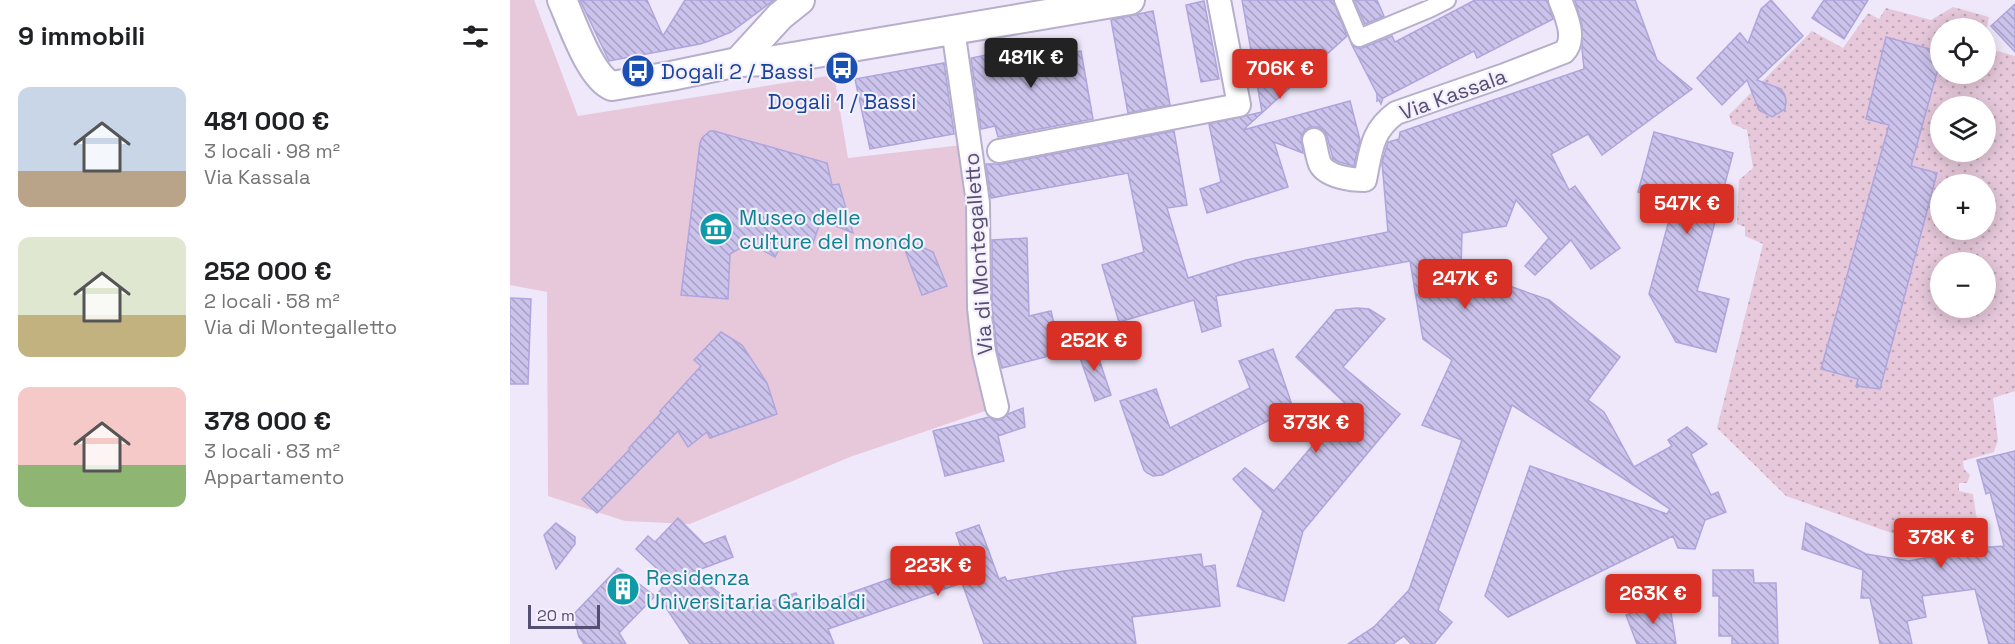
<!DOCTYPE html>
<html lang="it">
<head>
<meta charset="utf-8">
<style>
  :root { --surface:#fff; --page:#f2f2f2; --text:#202124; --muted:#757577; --accent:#d93025 }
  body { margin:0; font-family:"Space Grotesk",sans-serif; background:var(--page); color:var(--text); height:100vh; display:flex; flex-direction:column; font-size:22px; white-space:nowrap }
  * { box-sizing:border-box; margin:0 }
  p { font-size:20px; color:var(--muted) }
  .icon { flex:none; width:33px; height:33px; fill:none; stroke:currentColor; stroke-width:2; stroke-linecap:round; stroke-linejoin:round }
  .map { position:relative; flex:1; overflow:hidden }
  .sheet { display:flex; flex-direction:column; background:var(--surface); width:510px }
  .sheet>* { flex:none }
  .tools { position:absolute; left:1420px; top:18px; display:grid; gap:12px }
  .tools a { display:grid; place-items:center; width:66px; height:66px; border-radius:50%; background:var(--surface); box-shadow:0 3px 15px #0003; font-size:30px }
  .scale { position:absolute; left:18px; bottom:15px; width:72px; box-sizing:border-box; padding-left:6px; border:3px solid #544f71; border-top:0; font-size:16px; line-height:21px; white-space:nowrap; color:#544f71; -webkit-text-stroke:4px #f4eefd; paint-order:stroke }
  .price { position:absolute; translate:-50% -51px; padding:0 14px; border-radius:6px; background:var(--accent); color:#fff; font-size:20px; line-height:39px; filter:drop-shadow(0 2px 3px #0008) }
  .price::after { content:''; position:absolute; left:50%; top:36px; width:18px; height:14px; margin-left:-9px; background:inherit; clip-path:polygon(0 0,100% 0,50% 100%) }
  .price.active { background:#222; color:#fff }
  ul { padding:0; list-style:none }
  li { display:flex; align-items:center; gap:18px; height:150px; padding:0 18px }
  li span { display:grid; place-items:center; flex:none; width:168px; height:120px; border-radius:12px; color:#555 }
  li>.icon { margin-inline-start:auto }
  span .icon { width:72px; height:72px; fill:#fffc; stroke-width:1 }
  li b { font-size:26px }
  h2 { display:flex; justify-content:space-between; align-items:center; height:72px; padding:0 18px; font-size:26px }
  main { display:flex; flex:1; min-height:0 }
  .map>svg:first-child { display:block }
  .green { fill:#e6c8da }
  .garden { fill:url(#garden-dots); fill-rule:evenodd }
  .building { fill:url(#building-back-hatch); stroke:#afa5dd; stroke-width:1.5 }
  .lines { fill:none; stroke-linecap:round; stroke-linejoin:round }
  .pedestrian-casing { stroke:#b6afcb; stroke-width:20 }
  .minor-casing { stroke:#b6afcb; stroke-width:26 }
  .tertiary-casing { stroke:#b6afcb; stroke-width:32 }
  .pedestrian { stroke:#fff; stroke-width:16 }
  .minor { stroke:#fff; stroke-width:22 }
  .tertiary { stroke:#fff; stroke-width:28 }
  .labels { text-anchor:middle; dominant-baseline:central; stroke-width:4.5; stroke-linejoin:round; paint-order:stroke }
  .transit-label { font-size:21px; fill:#164399; stroke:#f4eefd; text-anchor:start }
  .street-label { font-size:21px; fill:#544f71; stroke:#f4eefd }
  .culture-label { font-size:21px; fill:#0d838f; stroke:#f4eefd; text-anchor:start }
</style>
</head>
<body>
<main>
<section class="sheet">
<h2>9 immobili<svg class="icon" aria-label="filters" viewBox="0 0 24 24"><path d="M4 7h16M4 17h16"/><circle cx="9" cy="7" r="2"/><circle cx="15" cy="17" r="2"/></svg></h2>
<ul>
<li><span style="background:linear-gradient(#c9d6e8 70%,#b9a48a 0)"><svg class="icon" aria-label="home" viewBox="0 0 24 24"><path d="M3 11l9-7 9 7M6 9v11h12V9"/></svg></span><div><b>481 000 €</b><p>3 locali · 98 m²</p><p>Via Kassala</p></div></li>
<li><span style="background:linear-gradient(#dfe7d0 65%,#c2b280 0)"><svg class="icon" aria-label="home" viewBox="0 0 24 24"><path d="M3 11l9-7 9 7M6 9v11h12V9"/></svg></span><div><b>252 000 €</b><p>2 locali · 58 m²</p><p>Via di Montegalletto</p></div></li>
<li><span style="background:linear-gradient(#f6c9c9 65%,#8fb573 0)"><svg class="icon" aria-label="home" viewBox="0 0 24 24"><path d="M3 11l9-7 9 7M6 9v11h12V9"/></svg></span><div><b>378 000 €</b><p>3 locali · 83 m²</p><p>Appartamento</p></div></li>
</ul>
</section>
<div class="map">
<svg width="1505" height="644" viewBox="0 0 1505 644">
  <defs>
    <pattern id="garden-dots" width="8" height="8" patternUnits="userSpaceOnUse" patternTransform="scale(1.5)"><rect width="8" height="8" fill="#e6c8da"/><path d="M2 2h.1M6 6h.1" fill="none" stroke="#bda5b5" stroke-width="1.8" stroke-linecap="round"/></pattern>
    <pattern id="building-back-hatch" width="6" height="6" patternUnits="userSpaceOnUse" patternTransform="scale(1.5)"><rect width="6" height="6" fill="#cbc3ec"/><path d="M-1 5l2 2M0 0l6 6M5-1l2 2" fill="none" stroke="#a7a1c4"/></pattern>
  </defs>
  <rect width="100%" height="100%" fill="#efe8fa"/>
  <!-- green -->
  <polygon class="green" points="0,0 24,0 68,116 324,75 338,158 452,145 459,300 478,410 340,457 180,524 115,521 38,496 37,292 0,285"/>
  <!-- garden -->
  <path class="garden" d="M1443 7 1479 17 1476 31V28H1431V74H1476V48L1505 56V391L1483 398 1488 440 1484 452 1453 461 1454 469 1460 475 1457 483H1449V491L1463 494 1469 533 1426 545 1397 546 1396 538 1276 496 1207 428 1253 244 1235 236V227L1227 224 1229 180 1243 168 1237 130 1222 124 1219 115 1302 31 1333 48 1358 13 1369 19 1376 8 1421 20ZM1431 106H1476V152H1431ZM1431 184H1476V230H1431ZM1431 262H1476V308H1431Z"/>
  <!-- building -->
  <g class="building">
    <polygon points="70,0 137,0 153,36 175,0 264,0 221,32 199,41 190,44 99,61"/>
    <polygon points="732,0 823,0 837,36 733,130 840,101 850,140 844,166 829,162 823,159 817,136 813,130 808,127 800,127 795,130 791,136 793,153 764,142 778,187 697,213 690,189 711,182 699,124 752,112"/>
    <polygon points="844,0 867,0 874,16 855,24"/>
    <polygon points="965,0 1037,0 1043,19 967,58 964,51 873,98 871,104 869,100 867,101 867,94 842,45 847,48 852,48 882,36 885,42"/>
    <polygon points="1065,0 1125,0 1147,60 1182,89 1092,155 1078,134 1041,154 1059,190 1065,186 1110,248 1081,269 1061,240 1025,275 1015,266 1039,238 1006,200 996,226 952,233 951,269 1039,300 1110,357 1078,400 1094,412 1124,467 1162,446 1158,440 1177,427 1197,444 1181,454 1201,495 1208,492 1216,512 1195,520 1185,549 1168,548 1163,536 998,617 975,596 1020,466 1157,514 1160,509 1002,405 928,610 942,622 924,644 901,644 894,636 883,644 838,644 864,627 899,590 952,440 912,425 942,360 913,339 900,261 706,296 711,326 692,332 684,300 609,322 592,265 634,252 618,173 481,198 476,164 492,164 664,131 677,205 657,208 678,278 736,260 878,232 872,162 878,142 889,139 890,132 1074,69 1072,48 1072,25"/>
    <polygon points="1261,0 1293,36 1247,80 1271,89 1275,95 1276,102 1275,109 1262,117 1249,110 1237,80 1212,105 1187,78 1230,33 1238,43 1251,9"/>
    <polygon points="1314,0 1358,0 1334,39 1302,18"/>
    <polygon points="694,1 709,79 691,82 676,5"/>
    <polygon points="1505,4 1505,52 1481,26"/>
    <polygon points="643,11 660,105 618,113 601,20"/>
    <polygon points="1376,37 1431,52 1431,58 1401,166 1427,173 1370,389 1346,386 1348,379 1311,369 1379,125 1356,119"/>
    <polygon points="551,40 553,54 571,51 583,119 488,137 485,126 471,129 461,58"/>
    <polygon points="434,63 444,134 360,149 345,79"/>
    <polygon points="200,131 204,131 317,163 322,185 329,184 343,233 311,220 301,249 275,237 265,257 239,243 220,254 218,299 171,295 190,143 192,138"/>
    <polygon points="1144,132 1223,153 1187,291 1219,299 1206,352 1166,342 1139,294 1164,202 1128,192"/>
    <polygon points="390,237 423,252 437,286 412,295"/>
    <polygon points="517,238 519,316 541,311 551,353 492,368 487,350 482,307 482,240"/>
    <polygon points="0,298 21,299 18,384 0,384"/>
    <polygon points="847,308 859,309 875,319 833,367 890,414 793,531 774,601 727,586 753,511 723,479 735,468 764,491 837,405 786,357 826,310"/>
    <polygon points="211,332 232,345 257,383 267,414 200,438 197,432 178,447 168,431 87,513 72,499 120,449 119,448 151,413 150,411 191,366 184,360"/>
    <polygon points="584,344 601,395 585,401 567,349"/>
    <polygon points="763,349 783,408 652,475 643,476 637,473 634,470 610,401 646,389 660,428 740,388 729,361"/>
    <polygon points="513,408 515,427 488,436 494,461 435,476 423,431 479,417 484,420 491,420 498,414"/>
    <polygon points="1505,451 1505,644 1479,644 1465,589 1412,596 1416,617 1397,621 1402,644 1370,644 1360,598 1351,598 1353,570 1292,549 1296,523 1356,554 1399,561 1466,548 1494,546 1480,492 1476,494 1467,460"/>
    <polygon points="168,518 194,544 215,536 223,557 183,572 232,611 286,593 292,610 453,553 446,533 469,525 489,579 495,577 497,581 554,571 691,554 693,567 705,565 710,606 622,617 626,644 474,644 452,583 318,629 324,644 180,644 147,594 159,580 126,549 138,536 145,542"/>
    <polygon points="46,523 65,537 65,544 46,569 34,535"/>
    <polygon points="108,568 145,596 109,633 116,644 74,644 69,637 63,615"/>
    <polygon points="1203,570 1243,570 1244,583 1266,583 1268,644 1222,644 1222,636 1209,636 1209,596 1203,596"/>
    <polygon points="1159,600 1166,644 1127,644 1116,615"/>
  </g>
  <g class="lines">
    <!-- pedestrian casing -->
    <g class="pedestrian-casing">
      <polyline id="pedestrian" points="833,0 849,38 919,9 937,0"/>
    </g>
    <!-- minor casing -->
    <g class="minor-casing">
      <g id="minor">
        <polyline points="443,29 468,203 469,308 474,352 487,407"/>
        <path d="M804 140C806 147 807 157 810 164 817 177 842 180 855 180 861 151 861 131 886 113L992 76 1054 52C1067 39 1056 15 1050 0"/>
        <polyline points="489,151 729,105 709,0"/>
      </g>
    </g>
    <!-- tertiary casing -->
    <g class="tertiary-casing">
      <g id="tertiary">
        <path d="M52 0C62 22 80 77 102 86L161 76 228 62 259 61 620 0"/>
        <polyline points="228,62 270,16 290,0"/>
      </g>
    </g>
    <!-- pedestrian -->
    <use href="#pedestrian" class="pedestrian"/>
    <!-- minor -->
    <use href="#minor" class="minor"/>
    <!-- tertiary -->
    <use href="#tertiary" class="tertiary"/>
  </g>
  <!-- icons -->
  <defs>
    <g id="bus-disc" transform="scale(1.725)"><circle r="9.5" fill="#1a4fb4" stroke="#f4eefd"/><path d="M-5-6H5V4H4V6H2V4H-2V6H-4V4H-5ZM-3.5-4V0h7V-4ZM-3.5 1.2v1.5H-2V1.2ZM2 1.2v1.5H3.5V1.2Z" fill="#fff"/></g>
    <g id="museum-disc" transform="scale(1.725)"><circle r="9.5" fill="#0f9aa8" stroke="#f4eefd"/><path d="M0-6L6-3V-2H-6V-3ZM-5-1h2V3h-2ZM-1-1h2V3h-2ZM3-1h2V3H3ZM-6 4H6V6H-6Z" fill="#fff"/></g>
    <g id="building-disc" transform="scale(1.725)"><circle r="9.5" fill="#0f9aa8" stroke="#f4eefd"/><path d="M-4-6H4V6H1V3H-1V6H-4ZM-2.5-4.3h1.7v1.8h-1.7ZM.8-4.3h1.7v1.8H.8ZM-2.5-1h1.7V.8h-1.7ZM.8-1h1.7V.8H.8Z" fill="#fff"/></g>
  </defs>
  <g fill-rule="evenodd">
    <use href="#bus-disc" x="332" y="68"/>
    <use href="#bus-disc" x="128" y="71"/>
    <use href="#museum-disc" x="206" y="229"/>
    <use href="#building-disc" x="113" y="589"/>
  </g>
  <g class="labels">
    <!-- transit labels -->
    <g class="transit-label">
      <text x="151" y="71">Dogali 2 / Bassi</text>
      <text x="332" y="101" text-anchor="middle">Dogali 1 / Bassi</text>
    </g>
    <!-- street labels -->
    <g class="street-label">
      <text transform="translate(943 94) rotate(-20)">Via Kassala</text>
      <text transform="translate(468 254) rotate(-94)">Via di Montegalletto</text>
    </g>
    <!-- culture labels -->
    <g class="culture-label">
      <text x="229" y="217">Museo delle<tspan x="229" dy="24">culture del mondo</tspan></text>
      <text x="136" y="577">Residenza<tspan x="136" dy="24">Universitaria Garibaldi</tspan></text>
    </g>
  </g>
</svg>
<div class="tools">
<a><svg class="icon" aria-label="locate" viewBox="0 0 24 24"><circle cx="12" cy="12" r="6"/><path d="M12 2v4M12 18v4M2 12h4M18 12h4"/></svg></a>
<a><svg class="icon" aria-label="layers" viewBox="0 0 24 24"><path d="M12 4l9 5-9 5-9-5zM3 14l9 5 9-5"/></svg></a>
<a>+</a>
<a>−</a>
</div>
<div class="scale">20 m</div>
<b class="price active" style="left:521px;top:89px">481K €</b>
<b class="price" style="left:770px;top:100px">706K €</b>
<b class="price" style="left:1177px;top:235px">547K €</b>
<b class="price" style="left:955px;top:310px">247K €</b>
<b class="price" style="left:584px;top:372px">252K €</b>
<b class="price" style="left:806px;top:454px">373K €</b>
<b class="price" style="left:1431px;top:569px">378K €</b>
<b class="price" style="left:428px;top:597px">223K €</b>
<b class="price" style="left:1143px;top:625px">263K €</b>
</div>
</main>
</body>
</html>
